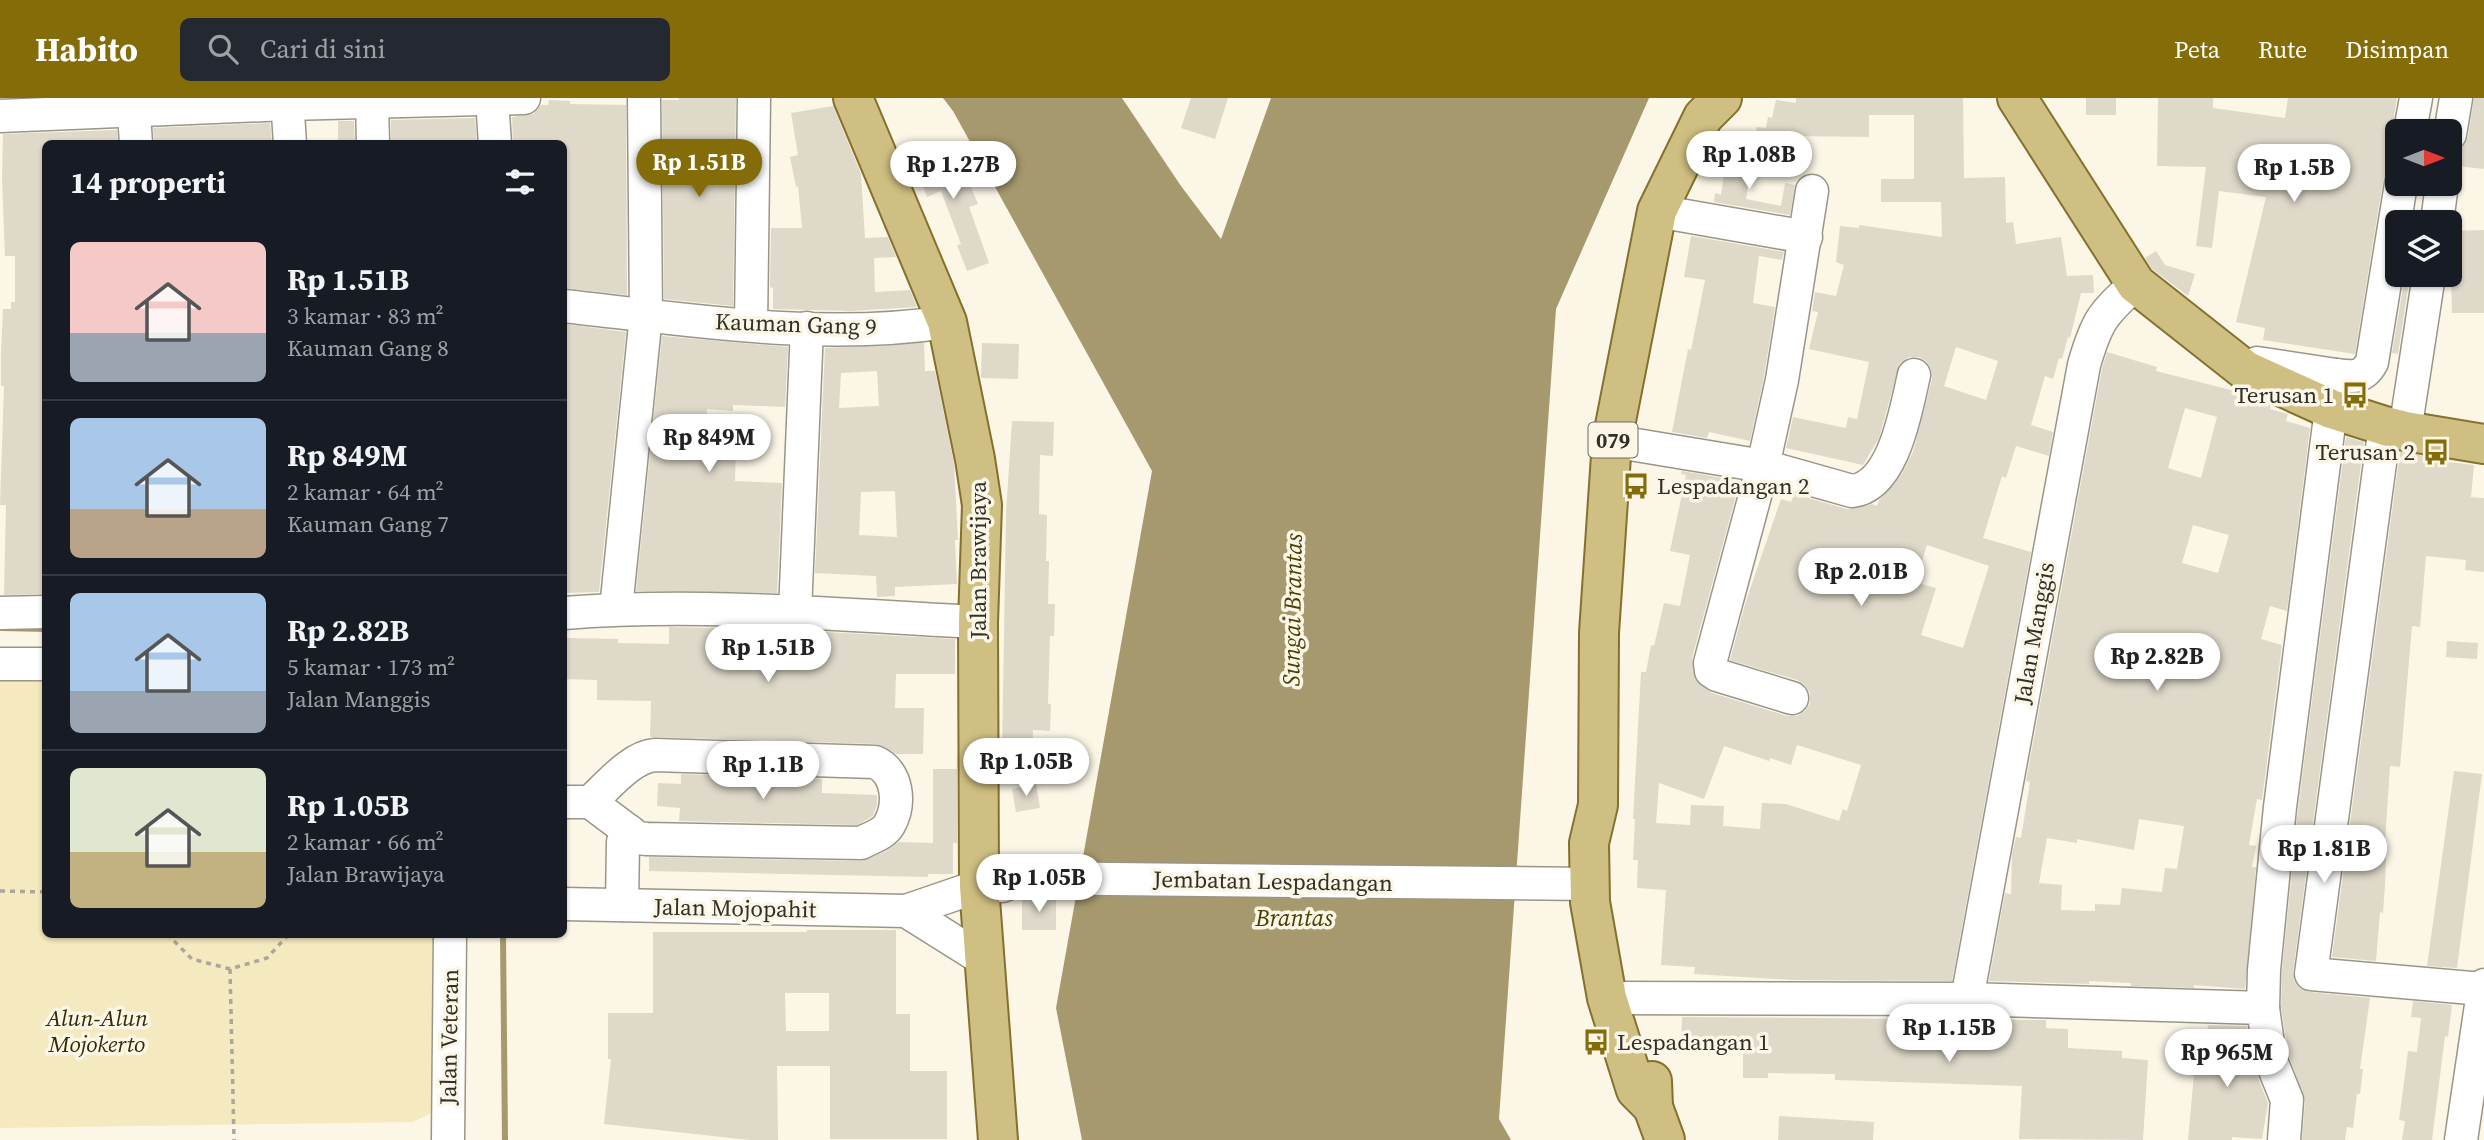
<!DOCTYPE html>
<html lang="id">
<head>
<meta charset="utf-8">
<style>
  :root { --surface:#171b24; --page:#242831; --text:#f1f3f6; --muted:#9ea1a6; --line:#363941; --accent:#846c09 }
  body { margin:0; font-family:"Source Serif 4",serif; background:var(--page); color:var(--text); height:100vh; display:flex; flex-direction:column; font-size:26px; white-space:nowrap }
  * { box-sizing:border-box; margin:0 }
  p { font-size:23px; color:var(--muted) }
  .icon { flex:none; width:38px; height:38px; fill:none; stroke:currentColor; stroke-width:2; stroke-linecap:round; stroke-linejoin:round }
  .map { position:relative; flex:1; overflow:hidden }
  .details { position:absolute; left:42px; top:42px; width:525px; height:798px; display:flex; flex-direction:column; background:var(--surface); border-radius:10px; box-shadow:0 2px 5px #0004 }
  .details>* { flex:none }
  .needle { width:46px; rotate:90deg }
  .tools { position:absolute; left:2385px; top:21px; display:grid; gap:14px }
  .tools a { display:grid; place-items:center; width:77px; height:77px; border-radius:10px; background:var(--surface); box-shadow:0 2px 5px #0004; font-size:35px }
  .price { position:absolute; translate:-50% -60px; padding:0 16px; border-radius:24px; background:#fff; color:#222; font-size:23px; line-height:46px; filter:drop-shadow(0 2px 4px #0008) }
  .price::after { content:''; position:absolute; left:50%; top:42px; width:21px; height:16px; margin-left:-10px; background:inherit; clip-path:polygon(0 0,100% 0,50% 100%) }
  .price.on { background:var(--accent); color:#fff }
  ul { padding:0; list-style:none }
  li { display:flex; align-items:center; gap:21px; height:175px; padding:0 28px }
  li+li { border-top:2px solid var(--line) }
  li span { display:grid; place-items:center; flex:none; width:196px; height:140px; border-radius:10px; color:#555 }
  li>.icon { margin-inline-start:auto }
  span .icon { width:84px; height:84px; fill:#fffc; stroke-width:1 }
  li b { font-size:30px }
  h2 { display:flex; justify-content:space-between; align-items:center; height:84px; padding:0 28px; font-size:30px }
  header { display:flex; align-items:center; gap:42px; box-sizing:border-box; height:98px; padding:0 35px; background:var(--accent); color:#fff }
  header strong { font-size:33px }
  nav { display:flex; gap:38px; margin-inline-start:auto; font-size:24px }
  .search { width:490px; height:63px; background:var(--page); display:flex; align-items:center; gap:18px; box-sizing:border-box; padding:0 24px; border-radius:10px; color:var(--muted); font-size:26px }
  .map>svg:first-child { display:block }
  .green { fill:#f5e9bf }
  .water { fill:#a7996e }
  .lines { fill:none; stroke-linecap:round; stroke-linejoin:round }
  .stream { stroke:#a7996e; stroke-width:6 }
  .building { fill:#ded9c9; fill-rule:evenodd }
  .minor-casing { stroke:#9a9687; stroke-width:35 }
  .major-casing { stroke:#84712d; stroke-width:42 }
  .path { stroke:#aba79b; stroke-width:3.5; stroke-dasharray:5 5; stroke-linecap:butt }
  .minor { stroke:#fff; stroke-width:32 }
  .major { stroke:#d0bf82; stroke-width:38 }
  .labels { text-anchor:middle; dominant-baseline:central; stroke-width:7; stroke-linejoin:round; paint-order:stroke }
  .shield { fill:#fbf6e6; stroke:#6e6b62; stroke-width:2 }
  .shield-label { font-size:21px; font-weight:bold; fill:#312f29 }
  .street-label { font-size:23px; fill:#312f29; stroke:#fbf6e6 }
  .poi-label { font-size:23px; fill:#312f29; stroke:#fbf6e6; text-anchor:end }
  .park-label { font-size:23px; font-style:italic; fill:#342a05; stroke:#fbf6e6 }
  .water-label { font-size:24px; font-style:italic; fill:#4c3d03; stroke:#fbf6e6 }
</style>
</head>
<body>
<header>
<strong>Habito</strong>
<div class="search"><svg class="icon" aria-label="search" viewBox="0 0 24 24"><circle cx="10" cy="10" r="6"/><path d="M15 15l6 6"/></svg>Cari di sini</div>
<nav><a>Peta</a><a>Rute</a><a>Disimpan</a></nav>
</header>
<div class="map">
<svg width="2484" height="1042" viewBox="0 0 2484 1042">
  <rect width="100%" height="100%" fill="#fbf6e6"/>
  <!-- green -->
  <polygon class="green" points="0,581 45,581 46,836 437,837 438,1012 412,1024 0,1030"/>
  <!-- water -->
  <polygon class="water" points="943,0 1122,0 1181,88 1221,141 1271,0 1649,0 1556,211 1499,1021 1511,1042 1082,1042 1056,910 1152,373 953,13"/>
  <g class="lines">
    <!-- stream -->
    <g class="stream">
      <polyline points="2,530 46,531"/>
      <polyline points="503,836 505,1042"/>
    </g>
  </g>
  <!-- building -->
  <g class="building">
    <polygon points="679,0 736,0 733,208 664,201 662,2 679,2"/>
    <polygon points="1191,0 1228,0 1215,41 1181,30"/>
    <path d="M1796 0H1963L1964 80 2005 79 2006 125 2013 124 2016 146 2061 139 2067 178 2093 177 2094 195H2081L2070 240 2068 239 2062 261 2059 260 2053 281 2045 278 2031 327 2053 334 2049 358 2016 348 2006 380 2002 378 1983 440 2031 454 1952 883 1794 882 1694 876 1695 869 1661 867 1666 792 1637 790 1638 762H1633L1635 721H1633L1641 574H1646L1651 547 1654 548 1664 505 1680 508 1690 457 1670 453 1686 377 1681 376 1682 373 1740 383 1692 560 1695 582 1712 595 1787 618H1797L1805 613 1810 605V595L1805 587 1797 582 1730 562 1746 503 1781 401 1791 404 1794 396 1847 411 1858 410 1872 406 1877 408 1879 402 1893 388 1903 374 1913 354 1932 281 1931 271 1926 263 1919 259H1909L1900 265 1879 340 1863 367 1786 350 1793 319 1846 330 1848 319 1857 321 1869 264 1809 251 1818 214 1812 213 1815 194 1836 198 1844 167 1836 164 1840 128 1859 130V127L1942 139 1941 104H1881V81H1914V17H1869V39L1789 38 1783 72 1743 65 1748 39 1755 40 1757 29 1766 30 1768 19 1772 20 1776 2 1796 5ZM1956 249 1998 263 1986 302 1944 288ZM1927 447 1989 468 1963 550 1921 537 1936 490 1915 484ZM1797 647 1861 667 1847 713 1843 711 1839 723 1786 706 1762 705 1760 731 1723 728 1724 708 1691 707 1690 727 1656 725 1659 685 1704 701 1724 648 1769 663 1770 660 1791 667Z"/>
    <rect x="2086" y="0" width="30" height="17"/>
    <polygon points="2158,0 2213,0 2213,10 2285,20 2288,0 2397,0 2392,30 2393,39 2398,46 2398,68 2387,74 2383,83 2355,256 2263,242 2265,230 2236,224 2266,99 2219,93 2212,150 2196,148 2206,69 2157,68"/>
    <polygon points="2474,0 2484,0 2484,71 2458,68 2460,51 2468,39"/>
    <polygon points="549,2 570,3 570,6 626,7 627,197 564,190 564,46 513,46 512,19 533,16 541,7 548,7"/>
    <polygon points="833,8 861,76 865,140 888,139 896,159 874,160 875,194 910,192 917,209 851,213 773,211 773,190 770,189 771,130 802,130 798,88 796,89 790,59 798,57 791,15"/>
    <polygon points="475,20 477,46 391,46 391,22"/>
    <polygon points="338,23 354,23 355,46 338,46"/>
    <polygon points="270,25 272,46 154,44 153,30"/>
    <polygon points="117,32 118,46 46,46 46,496 4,497 6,407 0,407 4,288 1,288 1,255 3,211 11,211 11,204 15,204 15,158 5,158 2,81 3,36"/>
    <polygon points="939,45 950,73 962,68 978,106 969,109 989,165 967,173 957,147 961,146 941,93 927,99 911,57"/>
    <polygon points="1726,64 1751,68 1746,101 1781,108 1785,85 1795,87 1790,117 1714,104 1715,95 1721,97"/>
    <polygon points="2484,132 2484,215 2452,215 2450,137 2453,133"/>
    <polygon points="1691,138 1784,154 1782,162 1759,158 1753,205 1775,209 1764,279 1750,343 1709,334 1707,340 1672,334 1688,251 1691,252 1705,182 1684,179"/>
    <polygon points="2156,153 2165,167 2195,176 2188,198 2152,171 2145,160"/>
    <polygon points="2405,177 2410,177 2398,256 2392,255"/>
    <polygon points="564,226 626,234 599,494 564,495"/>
    <polygon points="662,238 788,249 785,309 733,307 733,313 707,311 705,346 736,347 735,383 782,385 777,495 636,493"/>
    <path d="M924 245 925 273H935L954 365 958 442H955L957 486 895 489V498L877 499 876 478 815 475 825 250ZM877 273 879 308 839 310 841 275ZM895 393 897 439 859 437 861 394Z"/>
    <polygon points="982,245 1019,246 1018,281 981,280"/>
    <path d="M2107 254 2157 269 2156 273 2243 295 2271 308 2270 311 2288 316 2286 323 2310 330 2287 513 2270 508 2261 541 2282 547 2262 702 2257 701 2249 747 2256 748 2252 769H2256L2245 891 2194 887V890L2131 888V885L2089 883V886L1989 883 2005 795 2011 796 2012 756 2016 739 2021 740 2030 684 2026 683 2102 271ZM2185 310 2217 319 2201 380 2168 370ZM2193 427 2229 437 2218 475 2182 465ZM2139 721 2184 728 2177 771 2165 770 2162 794 2122 790 2120 807 2095 806V813L2061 812 2062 787 2039 785 2047 740 2077 745V741L2134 752Z"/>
    <polygon points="1012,323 1054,324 1053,358 1040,357 1039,416 1047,417 1046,463 1049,463 1048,506 1055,506 1054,538 1050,538 1048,606 1051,606 1050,633 1033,632 1032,657 1002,657 1006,415"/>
    <polygon points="2346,339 2364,344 2293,874 2294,883 2300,890 2309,894 2370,900 2360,971 2363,971 2360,996 2357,996 2353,1030 2347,1029 2345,1042 2302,1042 2305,1003 2288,955 2281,909 2282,873 2298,711"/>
    <polygon points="2400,354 2431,359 2430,362 2474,367 2471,399 2484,400 2484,474 2465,472 2466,462 2426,458 2420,529 2412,528 2400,669 2390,668 2384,760 2386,761 2385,787 2383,815 2380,814 2376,863 2332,859"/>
    <polygon points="669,529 770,531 955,541 955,576 896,576 895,610 924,610 923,656 896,656 876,646 650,639 651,603 597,602 597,582 564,581 564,540 618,541 618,545 669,546"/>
    <polygon points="2447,543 2478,545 2477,561 2446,559"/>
    <polygon points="933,671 957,671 957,745 953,745 953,776 928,776 928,779 649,773 649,759 861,763 885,754 899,744 933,745"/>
    <polygon points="2454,673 2482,676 2457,870 2427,868"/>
    <polygon points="681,676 822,681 822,695 877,697 877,707 873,718 857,727 679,723 680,710 657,708 658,685 681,686"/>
    <polygon points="1036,686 1040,710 1016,714 1012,691"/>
    <rect x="1022" y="801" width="34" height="31"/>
    <path d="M807 832H896V916H910V973H947V1041H830V968H777L778 1042H749L604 1026 611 961H608V915H653V834H807ZM785 895H829V933H786Z"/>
    <polygon points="2413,903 2452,907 2448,939 2445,938 2432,1042 2402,1042 2405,1023 2399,1022 2408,953 2417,954 2421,920 2411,919"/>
    <polygon points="1682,919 2046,922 2046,930 2068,931 2068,950 2122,953 2122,960 2148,962 2143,1042 2019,1041 2022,988 1835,982 1835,976 1768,975 1768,980 1743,980 1743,954 1681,952"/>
    <polygon points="2208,927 2247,928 2253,967 2268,1005 2262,1041 2232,1039 2232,1042 2188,1042 2196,954 2205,955"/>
    <polygon points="1779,1018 1874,1024 1873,1042 1778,1042"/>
  </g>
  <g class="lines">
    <!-- minor casing -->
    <g class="minor-casing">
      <g id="minor">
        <polyline points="133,0 136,46"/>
        <polyline points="287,0 290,46"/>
        <polyline points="372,0 373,46"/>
        <polyline points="492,1 495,46"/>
        <polyline points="0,18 287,6 524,0"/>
        <polyline points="2410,33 2416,0"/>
        <polyline points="2450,36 2456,0"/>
        <polyline points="1657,113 1806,139"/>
        <polyline points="2437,124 2442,86"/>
        <path d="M564 208C689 222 821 243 947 224"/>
        <polyline points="751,227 754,0"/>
        <polyline points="2246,271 2257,265 2336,277"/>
        <path d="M2319 306 2336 277C2352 279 2363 281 2372 264L2401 86"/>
        <polyline points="2385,328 2311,876 2483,891"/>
        <polyline points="2405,333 2429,177"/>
        <path d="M1612 343 1763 368 1852 393C1894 389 1906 311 1914 277"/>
        <polyline points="616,511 646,217 644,0"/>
        <polyline points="795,514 807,230"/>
        <polyline points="0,515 46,514"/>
        <path d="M564 515C701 504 841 517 978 524"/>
        <polyline points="0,566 46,566"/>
        <polyline points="1792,600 1717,577 1711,573 1710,565 1763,368 1782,282 1812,93"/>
        <path d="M564 704H590L638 740 646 741 861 745C870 740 884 736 889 727 901 706 898 674 875 664L655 657C631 659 608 688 590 704"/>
        <polyline points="564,806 906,813 979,788 1002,788 1021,780 1589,786"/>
        <polyline points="622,807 623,744 629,733"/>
        <polyline points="906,813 984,862"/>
        <polyline points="1607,900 1967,901 2263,910 2270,960 2287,1002 2284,1042"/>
        <path d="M1967 901 2084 267C2096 225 2102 215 2136 186"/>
        <polyline points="2263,910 2264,872 2280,709 2331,311"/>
        <polyline points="448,1042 450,836"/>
        <polyline points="2461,1042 2484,887"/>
      </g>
    </g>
    <!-- major casing -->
    <g class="major-casing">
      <g id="major">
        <polyline points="853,0 947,224 975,361 982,407 978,524 979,788 998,1042"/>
        <polyline points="2017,0 2136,186 2245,272 2331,311 2385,328 2405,333 2484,346"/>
        <polyline points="1652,983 1653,1009 1665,1042"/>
        <polyline points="1653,1009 1636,992 1607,900 1590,804 1589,745 1598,707 1599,535 1612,343 1657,113 1703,19 1722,0"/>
      </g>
    </g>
    <!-- path -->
    <g class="path">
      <polyline points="0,793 46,794"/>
      <polyline points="167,836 192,861 230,871 267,860 289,836"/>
      <polyline points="230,871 234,1042"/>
    </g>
    <!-- minor -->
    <use href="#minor" class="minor"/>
    <!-- major -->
    <use href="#major" class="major"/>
  </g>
  <!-- icons -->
  <defs>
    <g id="bus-bare" transform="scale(2.1)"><path d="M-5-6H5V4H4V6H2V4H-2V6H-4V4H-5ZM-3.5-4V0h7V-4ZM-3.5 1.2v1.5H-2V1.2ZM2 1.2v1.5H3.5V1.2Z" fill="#846c09" stroke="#fbf6e6" stroke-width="2.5" paint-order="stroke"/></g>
  </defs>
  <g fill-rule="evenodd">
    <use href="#bus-bare" x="2355" y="297"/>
    <use href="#bus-bare" x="2436" y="354"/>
    <use href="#bus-bare" x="1636" y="388"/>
    <use href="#bus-bare" x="1596" y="944"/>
  </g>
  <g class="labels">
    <!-- shield labels -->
    <rect class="shield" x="1588.5" y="324.5" width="49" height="35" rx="5"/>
    <g class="shield-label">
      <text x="1613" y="342">079</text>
    </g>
    <!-- street labels -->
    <g class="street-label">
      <text transform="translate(796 226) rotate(2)">Kauman Gang 9</text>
      <text transform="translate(978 462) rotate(-90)">Jalan Brawijaya</text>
      <text transform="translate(2034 535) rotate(-80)">Jalan Manggis</text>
      <text transform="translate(1273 783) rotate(1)">Jembatan Lespadangan</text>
      <text transform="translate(735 810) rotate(1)">Jalan Mojopahit</text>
      <text transform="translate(449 939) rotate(-89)">Jalan Veteran</text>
    </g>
    <!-- poi labels -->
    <g class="poi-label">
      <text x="2334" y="297">Terusan 1</text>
      <text x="2415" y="354">Terusan 2</text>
      <text x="1657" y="388" text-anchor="start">Lespadangan 2</text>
      <text x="1617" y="944" text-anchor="start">Lespadangan 1</text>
    </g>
    <!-- park labels -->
    <g class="park-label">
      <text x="97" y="920">Alun-Alun<tspan x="97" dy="26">Mojokerto</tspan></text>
    </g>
    <!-- water labels -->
    <g class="water-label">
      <text transform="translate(1292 512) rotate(-89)">Sungai Brantas</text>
      <text x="1294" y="819">Brantas</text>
    </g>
  </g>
</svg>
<div class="tools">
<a><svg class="needle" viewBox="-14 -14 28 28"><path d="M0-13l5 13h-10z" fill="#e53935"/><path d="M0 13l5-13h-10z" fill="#9ea1a6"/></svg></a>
<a><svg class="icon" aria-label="layers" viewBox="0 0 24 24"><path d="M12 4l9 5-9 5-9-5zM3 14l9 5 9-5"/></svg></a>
</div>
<b class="price" style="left:1749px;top:93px">Rp 1.08B</b>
<b class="price on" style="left:699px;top:101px">Rp 1.51B</b>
<b class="price" style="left:953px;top:103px">Rp 1.27B</b>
<b class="price" style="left:2294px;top:106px">Rp 1.5B</b>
<b class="price" style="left:709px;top:376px">Rp 849M</b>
<b class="price" style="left:1861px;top:510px">Rp 2.01B</b>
<b class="price" style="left:768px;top:586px">Rp 1.51B</b>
<b class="price" style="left:2157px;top:595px">Rp 2.82B</b>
<b class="price" style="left:1026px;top:700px">Rp 1.05B</b>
<b class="price" style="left:763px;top:703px">Rp 1.1B</b>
<b class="price" style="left:2324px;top:787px">Rp 1.81B</b>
<b class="price" style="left:1039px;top:816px">Rp 1.05B</b>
<b class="price" style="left:1949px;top:966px">Rp 1.15B</b>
<b class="price" style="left:2227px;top:991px">Rp 965M</b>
<section class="details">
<h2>14 properti<svg class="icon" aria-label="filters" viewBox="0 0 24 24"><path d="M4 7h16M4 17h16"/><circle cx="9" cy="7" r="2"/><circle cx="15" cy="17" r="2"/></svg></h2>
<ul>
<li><span style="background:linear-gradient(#f6c9c9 65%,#9aa5b1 0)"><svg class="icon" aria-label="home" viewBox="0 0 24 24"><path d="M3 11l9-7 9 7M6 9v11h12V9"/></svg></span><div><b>Rp 1.51B</b><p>3 kamar · 83 m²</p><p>Kauman Gang 8</p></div></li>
<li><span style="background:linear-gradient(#a9c7e8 65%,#b9a48a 0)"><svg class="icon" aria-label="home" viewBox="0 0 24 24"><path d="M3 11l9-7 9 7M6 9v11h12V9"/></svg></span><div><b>Rp 849M</b><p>2 kamar · 64 m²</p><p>Kauman Gang 7</p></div></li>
<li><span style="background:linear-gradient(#a9c7e8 70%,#9aa5b1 0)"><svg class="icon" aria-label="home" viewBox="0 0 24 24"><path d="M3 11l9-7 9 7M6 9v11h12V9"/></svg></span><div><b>Rp 2.82B</b><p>5 kamar · 173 m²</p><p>Jalan Manggis</p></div></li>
<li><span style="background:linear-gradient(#dfe7d0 60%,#c2b280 0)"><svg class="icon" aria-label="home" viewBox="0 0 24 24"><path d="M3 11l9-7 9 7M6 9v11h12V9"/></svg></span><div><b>Rp 1.05B</b><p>2 kamar · 66 m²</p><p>Jalan Brawijaya</p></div></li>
</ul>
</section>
</div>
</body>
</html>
